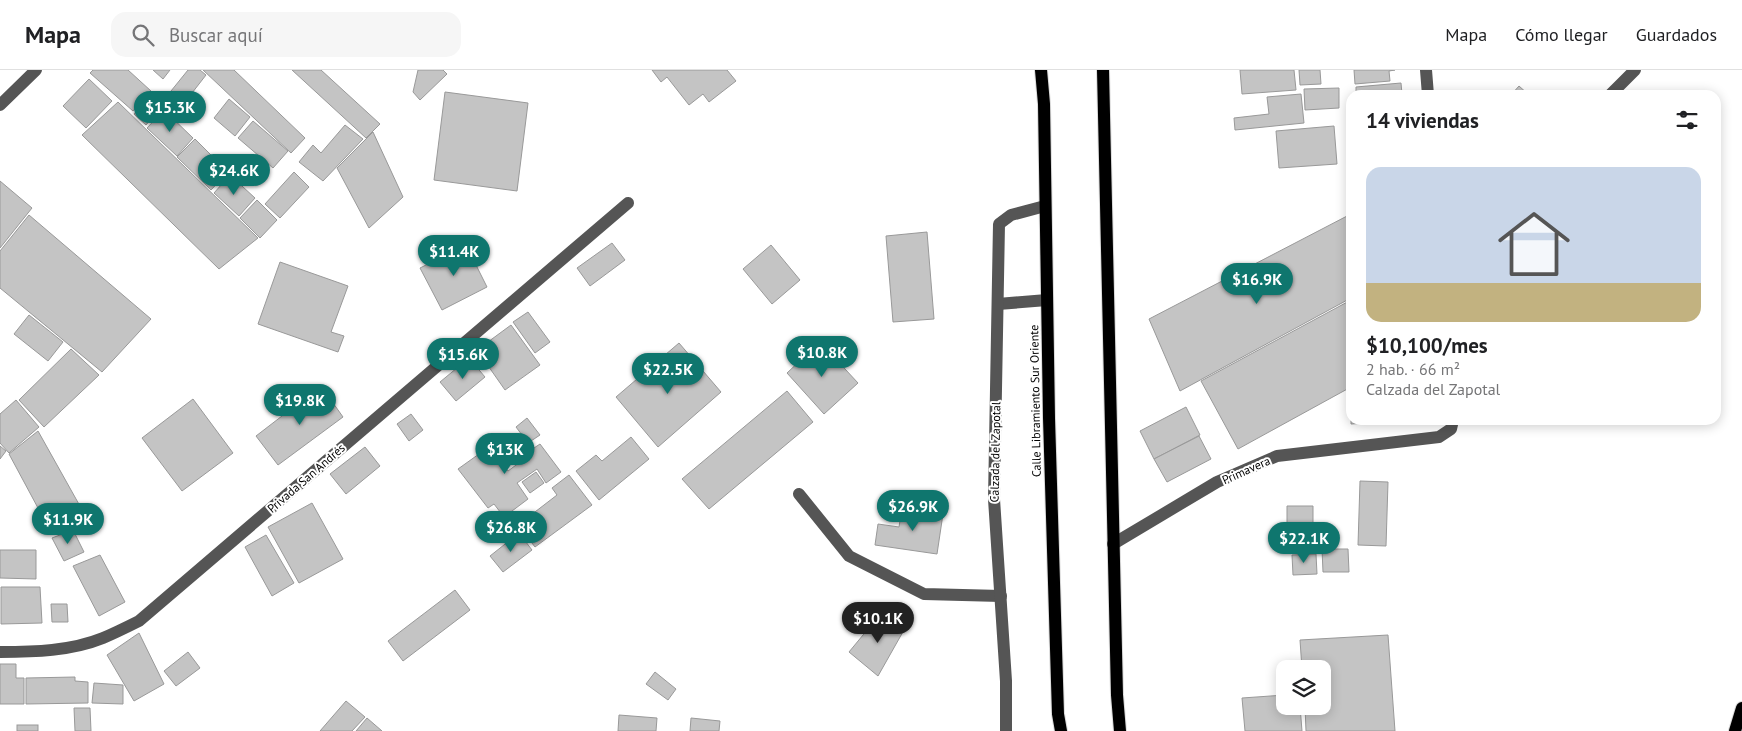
<!DOCTYPE html>
<html lang="es">
<head>
<meta charset="utf-8">
<style>
  :root { --surface:#fff; --page:#f6f6f6; --text:#202124; --muted:#757577; --line:#e0e0e0; --accent:#0f766e }
  body { margin:0; font-family:"PT Sans",sans-serif; background:var(--page); color:var(--text); height:100vh; display:flex; flex-direction:column; font-size:19px; white-space:nowrap }
  * { box-sizing:border-box; margin:0 }
  p { font-size:16px; color:var(--muted) }
  .icon { flex:none; width:28px; height:28px; fill:none; stroke:currentColor; stroke-width:2; stroke-linecap:round; stroke-linejoin:round }
  .map { position:relative; flex:1; overflow:hidden }
  .sheet { position:absolute; left:1346px; top:20px; width:375px; height:335px; display:flex; flex-direction:column; background:var(--surface); border-radius:15px; box-shadow:0 2px 12px #0003 }
  .sheet>* { flex:none }
  .controls { position:absolute; left:1276px; top:590px; display:grid; gap:10px }
  .controls a { display:grid; place-items:center; width:55px; height:55px; border-radius:10px; background:var(--surface); box-shadow:0 2px 12px #0003; font-size:25px }
  .price { position:absolute; translate:-50% -42px; padding:0 11px; border-radius:18px; background:var(--accent); color:#fff; font-size:16px; line-height:32px; filter:drop-shadow(0 1px 2px #0008) }
  .price::after { content:''; position:absolute; left:50%; top:30px; width:15px; height:11px; margin-left:-8px; background:inherit; clip-path:polygon(0 0,100% 0,50% 100%) }
  .price.current { background:#222; color:#fff }
  ul { padding:0; list-style:none }
  li { display:grid; align-content:center; gap:10px; height:265px; padding:0 20px }
  li+li { border-top:1px solid var(--line) }
  li span { display:grid; place-items:center; height:155px; border-radius:15px; color:#555 }
  li>.icon { margin-inline-start:auto }
  span .icon { width:90px; height:90px; fill:#fffc; stroke-width:1 }
  li b { font-size:21px }
  h2 { display:flex; justify-content:space-between; align-items:center; height:60px; padding:0 20px; font-size:21px }
  header { display:flex; align-items:center; gap:30px; box-sizing:border-box; height:70px; padding:0 25px; background:var(--surface); border-bottom:1px solid var(--line) }
  header strong { font-size:24px }
  nav { display:flex; gap:28px; margin-inline-start:auto; font-size:18px }
  .search { width:350px; height:45px; background:var(--page); display:flex; align-items:center; gap:12px; box-sizing:border-box; padding:0 18px; border-radius:15px; color:var(--muted); font-size:19px }
  .map>svg:first-child { display:block }
  .building { fill:#c4c4c4; stroke:#999 }
  .lines { fill:none; stroke-linecap:round; stroke-linejoin:round }
  .major-casing { stroke:#dbdbdb; stroke-width:14 }
  .minor { stroke:#555; stroke-width:12 }
  .major { stroke:#000; stroke-width:12 }
  .labels { text-anchor:middle; dominant-baseline:central; stroke-width:4; stroke-linejoin:round; paint-order:stroke }
  .street-label { font-size:12px; fill:#000; stroke:#fff }
</style>
</head>
<body>
<header>
<strong>Mapa</strong>
<div class="search"><svg class="icon" aria-label="search" viewBox="0 0 24 24"><circle cx="10" cy="10" r="6"/><path d="M15 15l6 6"/></svg>Buscar aquí</div>
<nav><a>Mapa</a><a>Cómo llegar</a><a>Guardados</a></nav>
</header>
<div class="map">
<svg width="1742" height="661" viewBox="0 0 1742 661">
  <rect width="100%" height="100%" fill="#fff"/>
  <!-- building -->
  <g class="building">
    <polygon points="93,0 128,0 151,21 133,41 90,3"/>
    <polygon points="153,0 170,0 163,9"/>
    <polygon points="188,0 200,0 206,5 185,32 171,21"/>
    <polygon points="203,0 234,0 305,68 291,83"/>
    <polygon points="292,0 321,0 380,54 366,68"/>
    <polygon points="418,0 443,0 447,4 420,30 413,22"/>
    <polygon points="652,0 727,0 736,11 709,32 703,24 689,35 667,7 661,12"/>
    <polygon points="1240,0 1294,0 1296,20 1242,24"/>
    <polygon points="1299,0 1320,0 1321,14 1300,15"/>
    <polygon points="1354,0 1395,0 1389,1 1390,11 1355,14"/>
    <polygon points="89,9 112,31 86,58 63,36"/>
    <polygon points="1401,13 1402,24 1356,25 1356,17"/>
    <polygon points="1519,16 1529,25 1511,25"/>
    <polygon points="1339,18 1339,38 1305,40 1304,19"/>
    <polygon points="445,22 528,33 517,121 434,110"/>
    <polygon points="151,24 163,35 146,55 134,44"/>
    <polygon points="1301,24 1304,53 1235,60 1234,48 1269,44 1267,27"/>
    <polygon points="229,29 250,47 235,66 214,48"/>
    <polygon points="118,32 258,168 219,199 82,65"/>
    <polygon points="164,40 193,68 177,86 147,58"/>
    <polygon points="253,51 288,81 273,98 238,68"/>
    <polygon points="345,55 363,69 323,111 299,92 313,75 321,83"/>
    <polygon points="1334,56 1337,94 1279,98 1276,61"/>
    <polygon points="373,62 403,127 369,158 337,98"/>
    <polygon points="195,69 228,102 211,120 177,87"/>
    <polygon points="294,102 309,117 280,148 265,134"/>
    <polygon points="230,105 255,128 239,146 214,123"/>
    <polygon points="0,111 32,138 0,178"/>
    <polygon points="257,130 277,150 260,168 240,148"/>
    <polygon points="29,145 151,249 102,302 0,218 0,181"/>
    <polygon points="1349,145 1351,182 1351,228 1180,321 1149,249"/>
    <polygon points="927,162 934,249 893,252 886,166"/>
    <polygon points="612,173 625,190 590,216 577,198"/>
    <polygon points="466,175 487,217 442,240 420,198"/>
    <polygon points="771,175 800,210 772,234 743,199"/>
    <polygon points="280,192 348,216 331,262 344,266 338,282 258,254"/>
    <polygon points="1351,230 1351,317 1238,379 1201,311"/>
    <polygon points="528,242 550,272 535,283 513,252"/>
    <polygon points="29,245 63,272 48,291 14,264"/>
    <polygon points="511,255 540,295 505,320 477,280"/>
    <polygon points="820,272 858,313 824,344 787,303"/>
    <polygon points="679,273 721,322 658,377 616,327"/>
    <polygon points="71,279 99,305 44,357 19,330"/>
    <polygon points="469,288 485,307 456,331 440,312"/>
    <polygon points="321,316 343,347 278,395 256,366"/>
    <polygon points="787,321 813,352 709,439 682,409"/>
    <polygon points="193,329 233,383 182,421 142,368"/>
    <polygon points="16,330 39,357 9,383 0,373 0,344"/>
    <polygon points="1186,337 1200,365 1154,389 1140,361"/>
    <polygon points="411,344 423,360 409,371 397,354"/>
    <polygon points="527,348 540,365 528,373 516,357"/>
    <polygon points="1351,350 1367,350 1367,353 1351,354"/>
    <polygon points="1371,350 1417,350 1417,352 1371,354"/>
    <polygon points="38,361 85,445 52,464 9,384"/>
    <polygon points="1199,366 1211,389 1167,412 1154,389"/>
    <polygon points="631,367 649,389 599,430 576,401 596,385 602,391"/>
    <polygon points="500,369 513,387 503,394 508,401 527,387 525,384 540,374 561,402 546,413 537,399 517,413 528,429 504,447 494,434 488,438 458,399"/>
    <polygon points="0,376 6,381 0,389"/>
    <polygon points="365,377 380,396 346,424 330,404"/>
    <polygon points="536,402 544,413 530,423 522,412"/>
    <polygon points="569,405 592,435 535,477 518,455 557,425 552,418"/>
    <polygon points="1360,411 1388,412 1386,476 1358,475"/>
    <polygon points="312,433 343,489 299,513 268,457"/>
    <polygon points="1287,436 1313,436 1313,483 1287,482"/>
    <polygon points="902,438 943,444 937,484 875,475 878,454 899,457"/>
    <polygon points="73,460 84,482 64,491 52,468"/>
    <polygon points="519,463 532,480 503,502 490,486"/>
    <polygon points="266,465 294,513 272,526 245,477"/>
    <polygon points="1322,479 1348,479 1349,502 1323,502"/>
    <polygon points="0,480 36,480 36,509 0,508"/>
    <polygon points="1316,484 1317,504 1293,505 1292,485"/>
    <polygon points="100,485 125,532 99,546 73,496"/>
    <polygon points="1,517 40,517 42,553 1,554"/>
    <polygon points="455,520 470,540 403,591 388,571"/>
    <polygon points="51,534 67,534 68,552 52,552"/>
    <polygon points="882,542 904,560 878,606 849,582"/>
    <polygon points="139,563 164,614 134,631 107,585"/>
    <polygon points="1388,565 1395,661 1306,661 1305,636 1322,636 1322,599 1302,599 1300,570"/>
    <polygon points="188,582 200,598 176,616 164,601"/>
    <polygon points="0,594 16,594 16,608 24,608 24,634 0,634"/>
    <polygon points="655,602 676,619 668,630 646,614"/>
    <polygon points="75,607 75,611 88,612 88,633 26,634 26,608"/>
    <polygon points="94,613 123,615 123,634 92,633"/>
    <polygon points="1285,625 1285,636 1300,636 1302,661 1245,661 1242,628"/>
    <polygon points="346,631 365,647 352,661 320,661"/>
    <polygon points="74,638 90,638 91,661 75,661"/>
    <polygon points="619,645 657,648 656,661 618,661"/>
    <polygon points="367,648 382,661 356,661"/>
    <polygon points="691,648 720,651 719,661 690,661"/>
    <rect x="17" y="655" width="21" height="6"/>
  </g>
  <g class="lines">
    <!-- major casing -->
    <g class="major-casing">
      <g id="major">
        <polyline points="1041,0 1044,34 1049,348 1058,644 1061,661"/>
        <polyline points="1103,0 1117,625 1120,661"/>
        <polyline points="1735,661 1742,638"/>
      </g>
    </g>
    <!-- minor -->
    <g class="minor">
      <polyline points="1426,0 1428,25"/>
      <polyline points="1610,25 1635,0"/>
      <polyline points="0,35 36,0"/>
      <polyline points="998,234 1047,230"/>
      <polyline points="799,424 849,486 924,524 1001,526"/>
      <polyline points="1113,474 1217,412 1277,386 1439,367 1451,359 1453,350"/>
      <path d="M0 582C34 582 71 581 103 568 115 563 127 557 139 551L628 133"/>
      <polyline points="1006,661 1006,611 994,429 999,154 1011,145 1045,136"/>
    </g>
    <!-- major -->
    <use href="#major" class="major"/>
  </g>
  <g class="labels">
    <!-- street labels -->
    <g class="street-label">
      <text transform="translate(1035 331) rotate(-91)">Calle Libramiento Sur Oriente</text>
      <text transform="translate(995 382) rotate(-89)">Calzada del Zapotal</text>
      <text transform="translate(1246 400) rotate(-24)">Primavera</text>
      <text transform="translate(306 408) rotate(-41)">Privada San Andrés</text>
    </g>
  </g>
</svg>
<div class="controls">
<a><svg class="icon" aria-label="layers" viewBox="0 0 24 24"><path d="M12 4l9 5-9 5-9-5zM3 14l9 5 9-5"/></svg></a>
</div>
<b class="price" style="left:170px;top:63px">$15.3K</b>
<b class="price" style="left:234px;top:126px">$24.6K</b>
<b class="price" style="left:454px;top:207px">$11.4K</b>
<b class="price" style="left:1257px;top:235px">$16.9K</b>
<b class="price" style="left:822px;top:308px">$10.8K</b>
<b class="price" style="left:463px;top:310px">$15.6K</b>
<b class="price" style="left:668px;top:325px">$22.5K</b>
<b class="price" style="left:300px;top:356px">$19.8K</b>
<b class="price" style="left:505px;top:405px">$13K</b>
<b class="price" style="left:913px;top:462px">$26.9K</b>
<b class="price" style="left:68px;top:475px">$11.9K</b>
<b class="price" style="left:511px;top:483px">$26.8K</b>
<b class="price" style="left:1304px;top:494px">$22.1K</b>
<b class="price current" style="left:878px;top:574px">$10.1K</b>
<section class="sheet">
<h2>14 viviendas<svg class="icon" aria-label="filters" viewBox="0 0 24 24"><path d="M4 7h16M4 17h16"/><circle cx="9" cy="7" r="2"/><circle cx="15" cy="17" r="2"/></svg></h2>
<ul>
<li><span style="background:linear-gradient(#c9d6e8 75%,#c2b280 0)"><svg class="icon" aria-label="home" viewBox="0 0 24 24"><path d="M3 11l9-7 9 7M6 9v11h12V9"/></svg></span><div><b>$10,100/mes</b><p>2 hab. · 66 m²</p><p>Calzada del Zapotal</p></div></li>
</ul>
</section>
</div>
</body>
</html>
